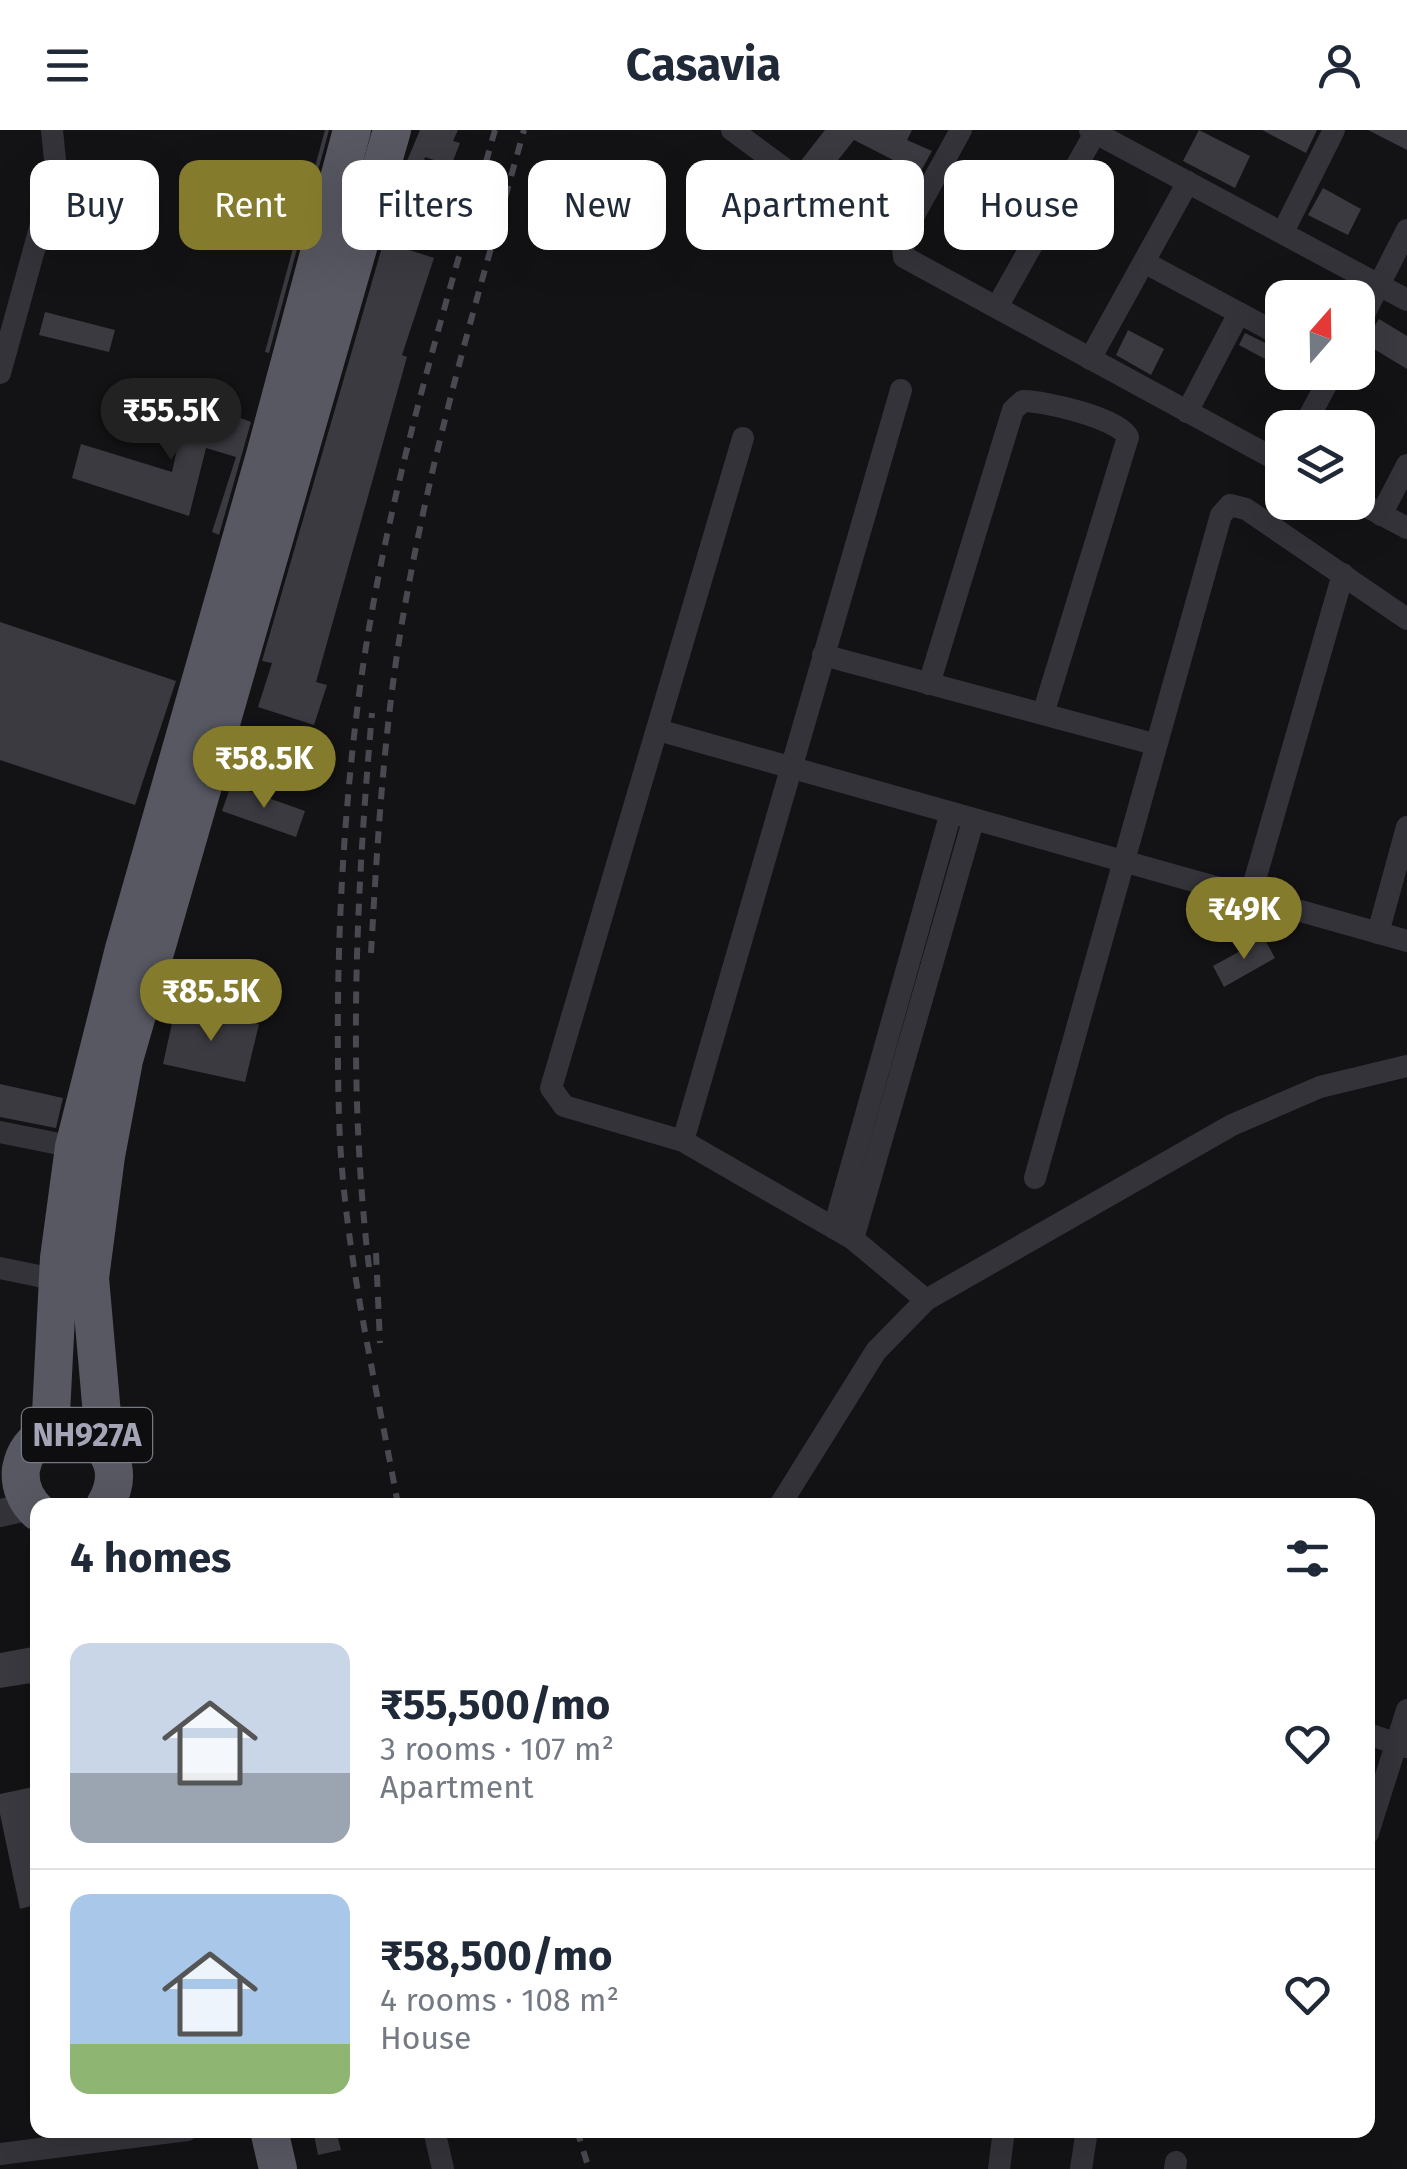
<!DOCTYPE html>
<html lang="en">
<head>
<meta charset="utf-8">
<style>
  :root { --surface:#fff; --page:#f6f6f7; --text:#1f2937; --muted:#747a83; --line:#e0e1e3; --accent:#847b2d }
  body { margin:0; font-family:"Fira Sans",sans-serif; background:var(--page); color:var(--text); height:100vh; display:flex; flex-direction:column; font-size:38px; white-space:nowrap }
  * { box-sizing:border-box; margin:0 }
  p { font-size:32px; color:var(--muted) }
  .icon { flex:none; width:55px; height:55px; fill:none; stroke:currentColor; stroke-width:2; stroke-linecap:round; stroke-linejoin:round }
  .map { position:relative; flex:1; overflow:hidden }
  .details { position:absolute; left:30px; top:1368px; width:1345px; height:640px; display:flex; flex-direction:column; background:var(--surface); border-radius:20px; box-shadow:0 10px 40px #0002 }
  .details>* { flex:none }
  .top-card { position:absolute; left:30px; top:30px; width:1348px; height:90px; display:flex; gap:20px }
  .needle { width:65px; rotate:20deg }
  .fabs { position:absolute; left:1265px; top:150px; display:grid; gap:20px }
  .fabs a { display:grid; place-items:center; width:110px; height:110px; border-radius:20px; background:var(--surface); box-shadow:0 10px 40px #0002; font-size:50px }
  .price { position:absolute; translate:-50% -85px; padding:0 22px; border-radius:35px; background:var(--accent); color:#fff; font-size:32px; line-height:65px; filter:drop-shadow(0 2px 5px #0008) }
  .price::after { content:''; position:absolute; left:50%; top:60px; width:30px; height:22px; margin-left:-15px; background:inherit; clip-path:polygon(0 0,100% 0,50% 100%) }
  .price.on { background:#222; color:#fff }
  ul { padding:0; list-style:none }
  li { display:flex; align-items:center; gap:30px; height:250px; padding:0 40px }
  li+li { border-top:2px solid var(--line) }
  li span { display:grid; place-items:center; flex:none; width:280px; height:200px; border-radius:20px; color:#555 }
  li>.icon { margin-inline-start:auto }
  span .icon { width:120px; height:120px; fill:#fffc; stroke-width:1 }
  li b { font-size:42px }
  h2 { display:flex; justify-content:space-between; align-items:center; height:120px; padding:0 40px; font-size:42px }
  .chip { padding:0 35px; border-radius:20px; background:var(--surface); box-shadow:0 10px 40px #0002; font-size:35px; line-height:90px }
  .chip.on { background:var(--accent); color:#fff }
  header { display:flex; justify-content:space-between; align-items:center; height:130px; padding:0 40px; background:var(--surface); font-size:45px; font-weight:700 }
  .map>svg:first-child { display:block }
  .building { fill:#3a3a40 }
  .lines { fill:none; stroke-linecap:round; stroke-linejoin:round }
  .minor { stroke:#34333a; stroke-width:22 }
  .tertiary { stroke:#34333a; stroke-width:28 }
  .trunk { stroke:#575862; stroke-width:38 }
  .rail { stroke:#484951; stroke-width:6; stroke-dasharray:12 10; stroke-linecap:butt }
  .labels { text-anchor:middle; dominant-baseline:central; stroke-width:9; stroke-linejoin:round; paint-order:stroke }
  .shield { fill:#0e0e10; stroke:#767884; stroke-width:2.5 }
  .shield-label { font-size:32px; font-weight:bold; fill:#a3a5b6 }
</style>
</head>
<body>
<header><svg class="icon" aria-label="menu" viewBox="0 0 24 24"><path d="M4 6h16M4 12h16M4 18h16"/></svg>Casavia<svg class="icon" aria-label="person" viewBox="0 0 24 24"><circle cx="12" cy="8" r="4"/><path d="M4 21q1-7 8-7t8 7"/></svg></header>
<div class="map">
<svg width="1407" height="2039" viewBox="0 0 1407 2039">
  <rect width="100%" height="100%" fill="#131315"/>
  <!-- building -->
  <g class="building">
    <polygon points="325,0 329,0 269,223 265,222"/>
    <polygon points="420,0 458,0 453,11 460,13 451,36 425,27 403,118 434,128 402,225 407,227 316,552 327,555 314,595 258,577 272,533 262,531 407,31"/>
    <polygon points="825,0 912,0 907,10 932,21 908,64 890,57 901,34 854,10 823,49 800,32"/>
    <polygon points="1199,0 1250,26 1235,58 1183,31"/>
    <polygon points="1262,0 1317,0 1306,23"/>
    <polygon points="1368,0 1407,0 1407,20"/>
    <polygon points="1323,58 1361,79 1348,105 1308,85"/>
    <polygon points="990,84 1022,101 1013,119 981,101"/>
    <polygon points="45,182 115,200 109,222 39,205"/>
    <polygon points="1379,189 1407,206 1407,239 1364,213"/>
    <polygon points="1128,200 1164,219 1151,245 1116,225"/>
    <polygon points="1245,203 1282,221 1282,238 1239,215"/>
    <polygon points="188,268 251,292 219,405 212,402 236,327 206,318 189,386 72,348 81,314 172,342"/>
    <polygon points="0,492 176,551 135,675 0,630"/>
    <polygon points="231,655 305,681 296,707 222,681"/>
    <polygon points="1264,808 1275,828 1224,857 1213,836"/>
    <polygon points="176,875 259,894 245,952 163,934"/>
    <polygon points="0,954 63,968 56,998 0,987"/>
    <polygon points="38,1516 38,1552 0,1558 0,1523"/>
    <polygon points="38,1656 38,1774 20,1779 0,1684 0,1664"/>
    <polygon points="313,2000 336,2000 341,2020 318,2025"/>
  </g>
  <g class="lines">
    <!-- minor -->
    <g class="minor">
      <polyline points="732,0 835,76 902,107"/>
      <polyline points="961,0 902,107 904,127 1282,333"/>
      <polyline points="1090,0 1407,170"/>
      <polyline points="1283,102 1334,0"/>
      <polyline points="1144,132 1282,206"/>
      <polyline points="997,177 1095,3"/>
      <polyline points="1358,196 1407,100"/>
      <polyline points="1090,229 1188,52"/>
      <polyline points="0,243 56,40 52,0"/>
      <polyline points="1187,282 1239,183"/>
      <polyline points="1303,298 1333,242"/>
      <polyline points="743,308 551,958 564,976 683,1011 853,1109 926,1170"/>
      <polyline points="1358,372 1407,398"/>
      <polyline points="1381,385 1407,335"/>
      <polyline points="823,525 1154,614"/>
      <path d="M929 554 1013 280 1023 271C1045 271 1118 288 1128 307L1043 584"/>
      <polyline points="658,600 1407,811"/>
      <polyline points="1250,767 1343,444"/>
      <polyline points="1378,803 1407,697"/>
      <polyline points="0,1002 74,1017"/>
      <polyline points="683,1011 901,260"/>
      <polyline points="1035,1048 1221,385 1230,375 1246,379 1407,489"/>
      <polyline points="834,1098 950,686"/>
      <polyline points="853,1109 973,691"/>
      <polyline points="0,1138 58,1150"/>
      <polyline points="780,1375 876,1221 926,1170 1232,995 1320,957 1407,936"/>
      <polyline points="1368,1604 1407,1617"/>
      <polyline points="1368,1703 1407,1580"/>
      <polyline points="434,2000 443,2039"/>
      <polyline points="0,2024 187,2000"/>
      <polyline points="999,2039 1004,2000"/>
      <polyline points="1081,2039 1087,2000"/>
      <polyline points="1175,2039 1176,2032"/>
    </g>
    <!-- tertiary -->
    <polyline class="tertiary" points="0,1383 31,1376"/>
    <!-- trunk -->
    <g class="trunk">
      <polyline points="50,1303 59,1128 74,1017 124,819 265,325 352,0"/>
      <polyline points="105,1319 90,1148 106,1026 124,930 392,0"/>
      <path d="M38 1382C26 1371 19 1356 21 1339 34 1268 146 1306 105 1375"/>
      <polyline points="269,2000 278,2039"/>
    </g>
    <!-- rail -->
    <g class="rail">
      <path d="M371 823C378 701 385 579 408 459 436 304 482 152 524 0"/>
      <polyline points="376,1123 380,1213"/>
      <path d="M369 1137C347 952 356 768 372 583"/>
      <path d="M398 1375C375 1247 343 1117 339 987 335 846 341 704 359 565 384 373 443 185 495 0"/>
      <polyline points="577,2000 589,2039"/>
    </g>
  </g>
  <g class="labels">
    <!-- shield labels -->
    <rect class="shield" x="22" y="1278" width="130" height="54" rx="8"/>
    <g class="shield-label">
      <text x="87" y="1305">NH927A</text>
    </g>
  </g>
</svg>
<div class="fabs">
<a><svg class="needle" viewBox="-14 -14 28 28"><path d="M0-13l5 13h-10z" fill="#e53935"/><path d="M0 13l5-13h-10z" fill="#747a83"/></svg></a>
<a><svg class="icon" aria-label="layers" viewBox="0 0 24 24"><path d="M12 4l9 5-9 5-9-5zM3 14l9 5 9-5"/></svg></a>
</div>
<b class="price on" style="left:171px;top:333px">₹55.5K</b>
<b class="price" style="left:264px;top:681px">₹58.5K</b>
<b class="price" style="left:1244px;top:832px">₹49K</b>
<b class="price" style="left:211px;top:914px">₹85.5K</b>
<div class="top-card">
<a class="chip">Buy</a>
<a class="chip on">Rent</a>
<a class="chip">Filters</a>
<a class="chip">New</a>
<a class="chip">Apartment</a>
<a class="chip">House</a>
</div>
<section class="details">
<h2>4 homes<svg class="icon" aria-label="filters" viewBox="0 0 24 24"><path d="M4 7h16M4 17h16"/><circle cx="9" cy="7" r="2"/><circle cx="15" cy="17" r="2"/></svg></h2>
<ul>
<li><span style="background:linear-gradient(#c9d6e8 65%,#9aa5b1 0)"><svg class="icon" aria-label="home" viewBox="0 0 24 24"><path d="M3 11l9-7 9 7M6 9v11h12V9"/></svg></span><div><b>₹55,500/mo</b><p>3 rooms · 107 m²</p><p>Apartment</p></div><svg class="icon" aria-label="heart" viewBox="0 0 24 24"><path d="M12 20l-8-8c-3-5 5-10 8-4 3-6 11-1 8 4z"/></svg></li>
<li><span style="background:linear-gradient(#a9c7e8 75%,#8fb573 0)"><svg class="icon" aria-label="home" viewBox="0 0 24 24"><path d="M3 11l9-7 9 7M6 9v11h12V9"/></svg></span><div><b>₹58,500/mo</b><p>4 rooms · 108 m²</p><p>House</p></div><svg class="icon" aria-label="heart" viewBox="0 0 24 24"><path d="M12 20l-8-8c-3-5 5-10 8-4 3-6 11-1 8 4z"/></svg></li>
</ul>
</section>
</div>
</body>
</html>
